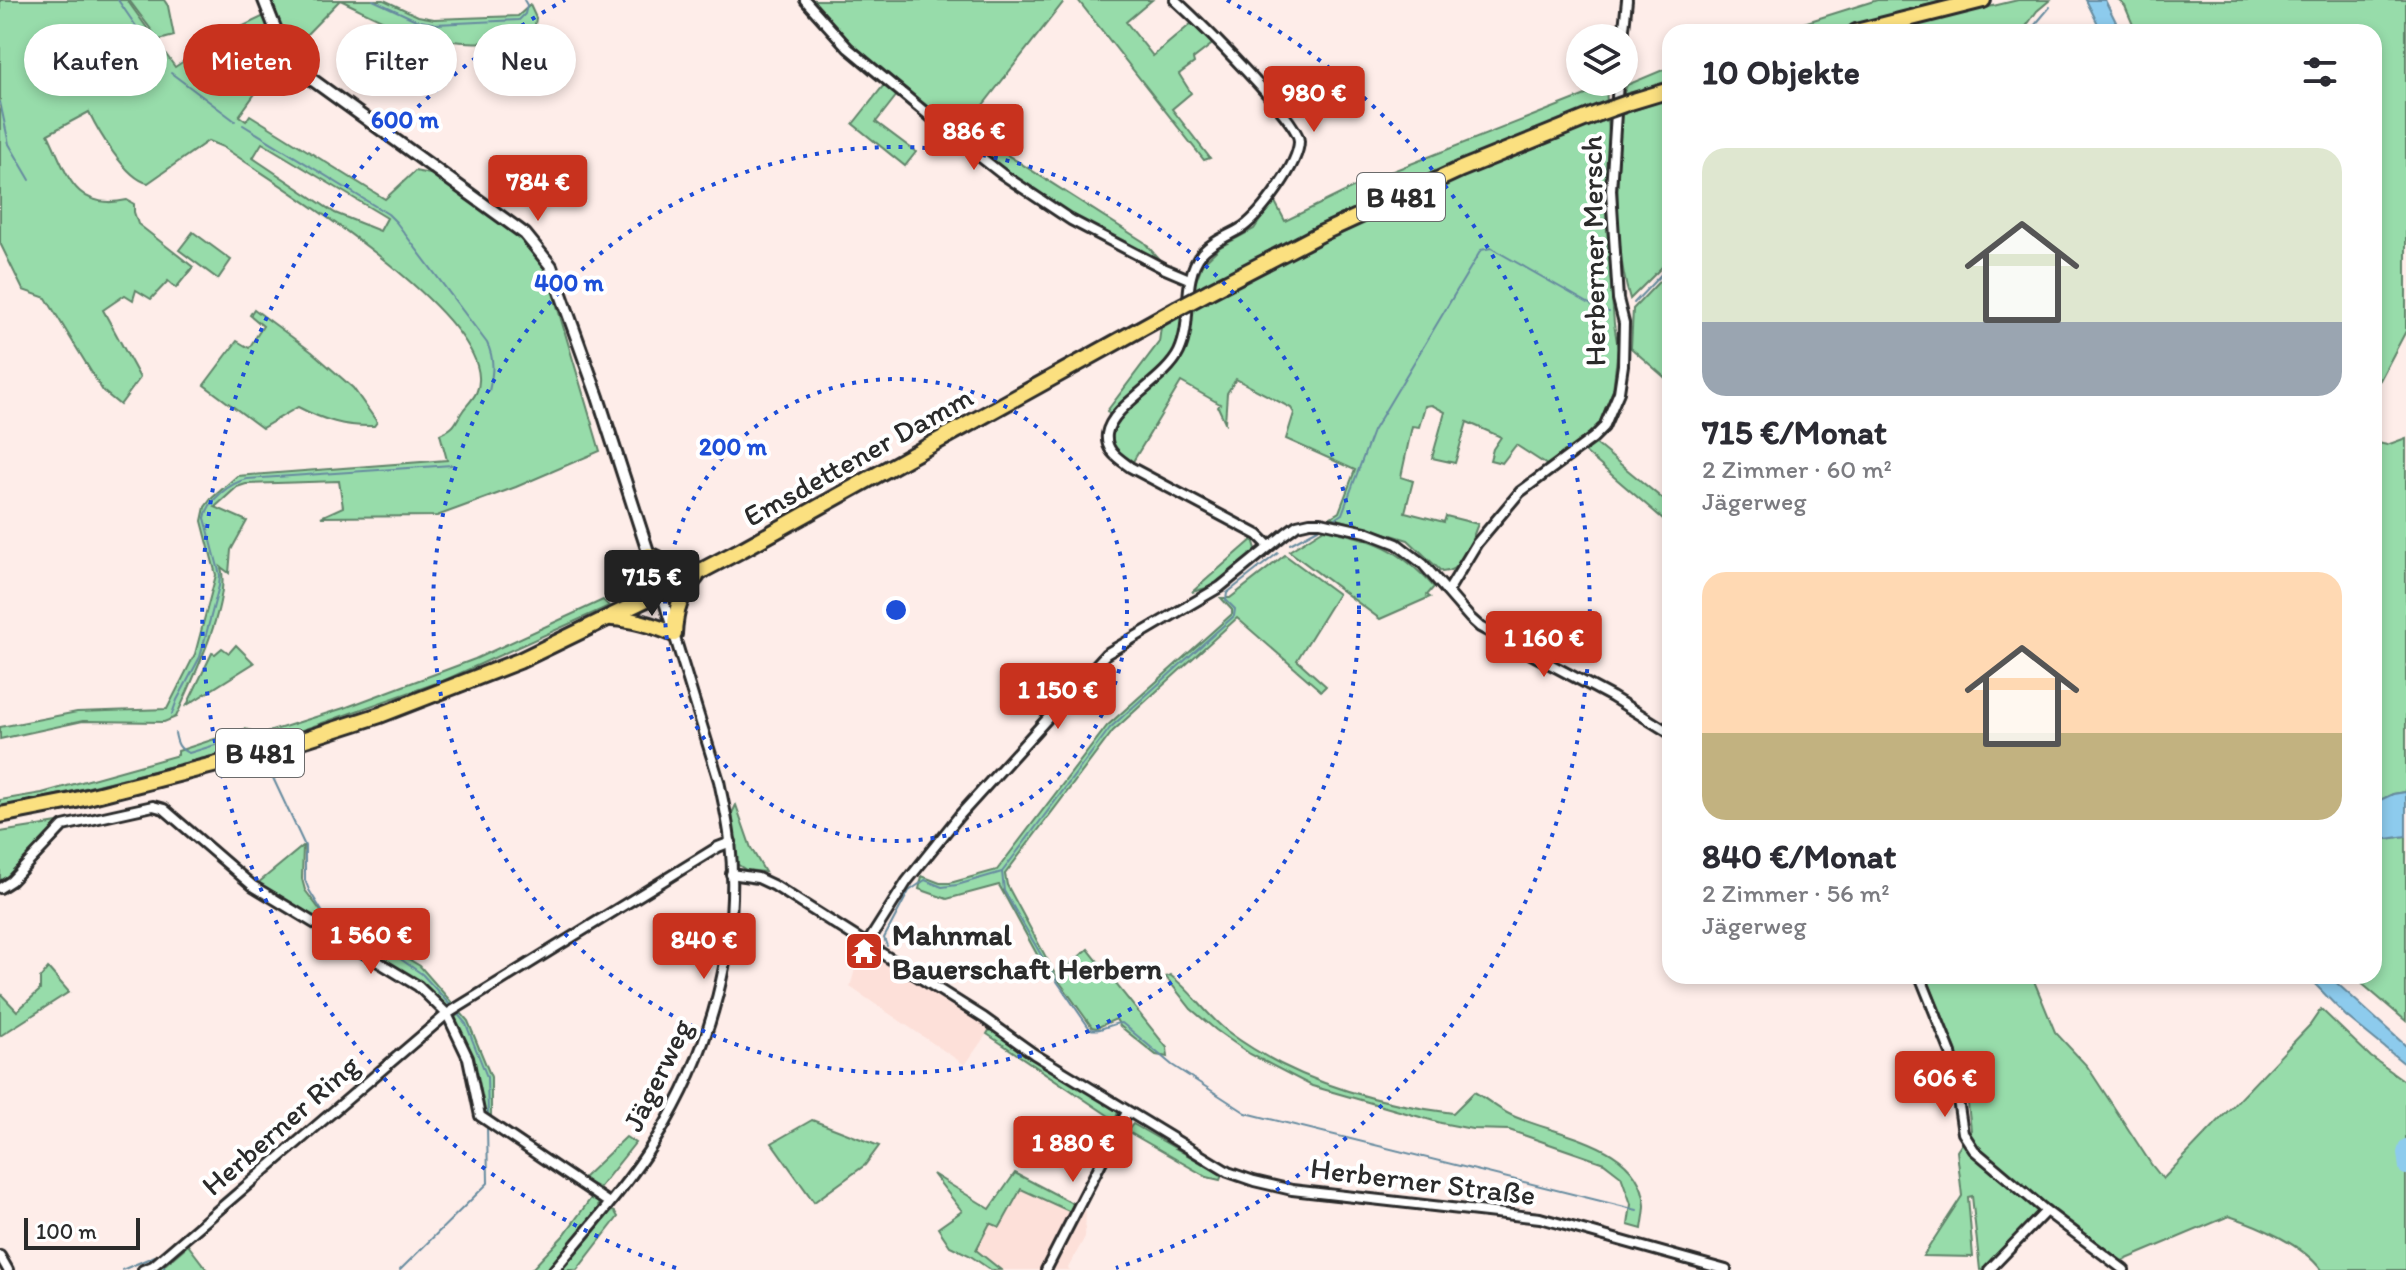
<!DOCTYPE html>
<html lang="de">
<head>
<meta charset="utf-8">
<style>
  :root { --surface:#fff; --page:#f2f2f3; --text:#2b2b33; --muted:#7c7c81; --accent:#c8321e }
  body { margin:0; font-family:Itim,sans-serif; background:var(--page); color:var(--text); height:100vh; display:flex; flex-direction:column; font-size:30px; white-space:nowrap }
  * { box-sizing:border-box; margin:0 }
  p { font-size:26px; color:var(--muted) }
  .icon { flex:none; width:44px; height:44px; fill:none; stroke:currentColor; stroke-width:2; stroke-linecap:round; stroke-linejoin:round }
  .map { position:relative; flex:1; overflow:hidden }
  .sheet { position:absolute; left:1662px; top:24px; width:720px; height:960px; display:flex; flex-direction:column; background:var(--surface); border-radius:24px; box-shadow:0 4px 12px #0003 }
  .sheet>* { flex:none }
  .guide { position:absolute; left:24px; top:24px; width:760px; height:72px; display:flex; gap:16px }
  .fabs { position:absolute; left:1566px; top:24px; display:grid; gap:16px }
  .fabs a { display:grid; place-items:center; width:72px; height:72px; border-radius:50%; background:var(--surface); box-shadow:0 4px 12px #0003; font-size:40px }
  .scale { position:absolute; left:24px; bottom:20px; width:116px; box-sizing:border-box; padding-left:8px; border:4px solid #2b2b2b; border-top:0; font-size:22px; line-height:28px; white-space:nowrap; color:#2b2b2b; -webkit-text-stroke:6px #fff; paint-order:stroke }
  .price { position:absolute; translate:-50% -68px; padding:0 18px; border-radius:8px; background:var(--accent); color:#fff; font-size:26px; line-height:52px; filter:drop-shadow(0 2px 4px #0008) }
  .price::after { content:''; position:absolute; left:50%; top:48px; width:24px; height:18px; margin-left:-12px; background:inherit; clip-path:polygon(0 0,100% 0,50% 100%) }
  .price.on { background:#222; color:#fff }
  ul { padding:0; list-style:none }
  li { display:grid; align-content:center; gap:16px; height:424px; padding:0 40px }
  li span { display:grid; place-items:center; height:248px; border-radius:24px; color:#555 }
  li>.icon { margin-inline-start:auto }
  span .icon { width:144px; height:144px; fill:#fffc; stroke-width:1 }
  li b { font-size:34px }
  h2 { display:flex; justify-content:space-between; align-items:center; height:96px; padding:0 40px; font-size:34px }
  .chip { padding:0 28px; border-radius:36px; background:var(--surface); box-shadow:0 4px 12px #0003; font-size:28px; line-height:72px }
  .chip.on { background:var(--accent); color:#fff }
  .map>svg:first-child { display:block }
  .built { fill:#fde0d9 }
  .green { fill:#97dcaa; stroke:#61846a; stroke-width:2; fill-rule:evenodd }
  .water { fill:#8dcbed; stroke:#668b9f; stroke-width:2 }
  .lines { fill:none; stroke-linecap:round; stroke-linejoin:round }
  .stream { stroke:#668b9f; stroke-width:2 }
  .river { stroke:#8dcbed; stroke-width:14 }
  .minor-casing { stroke:#2b2b2b; stroke-width:14 }
  .tertiary-casing { stroke:#2b2b2b; stroke-width:16 }
  .primary-casing { stroke:#2b2b2b; stroke-width:20 }
  .minor { stroke:#fff; stroke-width:8 }
  .tertiary { stroke:#fff; stroke-width:10 }
  .primary { stroke:#fbe080; stroke-width:14 }
  .primary-bridge-casing { stroke:#2b2b2b; stroke-width:20; stroke-linecap:butt }
  .primary-bridge { stroke:#fbe080; stroke-width:14 }
  .ring { fill:none; stroke:#1d4ed8; stroke-width:4; stroke-dasharray:4 8 }
  .labels { text-anchor:middle; dominant-baseline:central; stroke-width:8; stroke-linejoin:round; paint-order:stroke }
  .shield { fill:#fff; stroke:#6b6b6b; stroke-width:2 }
  .shield-label { font-size:28px; font-weight:bold; fill:#2b2b2b }
  .street-label { font-size:30px; fill:#2b2b2b; stroke:#fff }
  .poi-label { font-size:30px; font-weight:bold; fill:#2b2b2b; stroke:#fff; text-anchor:start }
  .centre { fill:#1d4ed8; stroke:#fff; stroke-width:4 }
  .ring-label { font-size:24px; text-anchor:middle; font-weight:bold; fill:#1d4ed8; stroke:#fff; stroke-width:8; stroke-linejoin:round; paint-order:stroke }
</style>
</head>
<body>
<div class="map">
<svg width="2406" height="1270" viewBox="0 0 2406 1270">
  <rect width="100%" height="100%" fill="#feede9"/>
  <filter id="ink" filterUnits="userSpaceOnUse"><feTurbulence type="fractalNoise" baseFrequency=".0125" numOctaves="2"/><feDisplacementMap in="SourceGraphic" scale="16" xChannelSelector="R" yChannelSelector="G"/><feConvolveMatrix kernelMatrix="1 2 1 2 8 2 1 2 1" color-interpolation-filters="sRGB"/></filter>
  <g filter="url(#ink)">
    <!-- built -->
    <g class="built">
      <polygon points="861,948 990,1029 965,1065 850,987"/>
      <polygon points="1021,1189 1073,1213 1086,1210 1085,1237 1068,1268 1070,1270 1002,1270 976,1250 990,1223 1000,1227"/>
    </g>
    <!-- green -->
    <g class="green">
      <path d="M0 0H127L175 67 220 37 275 11 271 0H384L418 16 434 19 518 16 530 5 536 18 534 31C500 48 450 44 414 33 389 25 364 11 340 0L272 70 239 116 246 121 250 115 385 199 415 171 435 175 524 239 544 262 600 451 516 487 437 516 321 517 343 507 339 481 246 484 237 487 215 507 247 521 231 550 229 573 221 567C231 602 191 683 176 717L164 722 83 721 0 739V727L77 712 167 709 195 654 216 575 202 521 205 507 211 499 237 476 447 460 440 434C457 427 454 423 464 409 473 398 480 392 479 377 476 306 281 186 223 147L208 141 148 183C126 179 98 131 89 112L48 134C67 173 74 212 127 200L134 204V212L138 224 193 267 176 288 168 281 151 299 136 290 133 300 125 295 103 310 140 378 120 405 103 391 46 298 23 290 0 243ZM262 143 387 218 380 231 335 213 253 158Z"/>
      <polygon points="129,0 164,0 168,6 174,36 159,40"/>
      <path d="M810 0H1065L965 128 1144 242 1164 265C1134 249 1102 235 1072 217 977 158 885 83 810 0Z"/>
      <polygon points="1078,0 1152,0 1126,22 1153,56 1193,22 1215,42 1193,59 1194,63 1179,74 1191,93 1172,109 1210,158 1204,160"/>
      <polygon points="1877,0 1946,0 1829,32 1775,32"/>
      <polygon points="2018,0 2050,0 2037,11 2022,32 1885,32"/>
      <polygon points="2118,0 2406,0 2406,331 2380,380 2374,385 2374,32 2136,32 2125,6"/>
      <polygon points="1670,67 1670,81 1622,97 1627,85"/>
      <polygon points="884,85 897,95 876,122 916,152 905,166 853,124"/>
      <path d="M1606 87 1609 134 1605 200 1614 324 1618 348 1613 390 1599 424 1567 453 1547 465 1516 445 1502 463 1490 460 1493 449 1501 437 1467 422 1455 463 1432 458 1445 412 1432 405 1425 406 1419 427 1412 426 1401 477 1413 481 1405 512 1444 522 1446 516 1478 524C1470 542 1465 571 1442 572L1408 540 1331 517 1339 512 1355 470 1286 439 1294 413 1291 408 1236 379 1227 393 1225 422 1218 407 1220 404 1181 382 1132 463C1117 453 1105 442 1116 424L1107 411 1159 342 1161 327 1191 310 1192 291 1203 263 1220 247 1254 229 1274 200 1285 221 1365 182Z"/>
      <path d="M1670 98V259L1630 299C1612 239 1618 177 1620 115Z"/>
      <polygon points="193,232 231,260 218,279 179,250"/>
      <polygon points="1670,270 1670,382 1631,348 1633,309"/>
      <path d="M254 309 312 352 353 388 377 422 374 426C345 427 323 420 298 407L262 428 204 385 237 341 249 348 263 326 250 315Z"/>
      <polygon points="2406,438 2406,792 2393,794 2374,803 2374,442 2387,445"/>
      <polygon points="1596,444 1670,505 1670,525 1585,452"/>
      <path d="M1324 529C1376 541 1397 546 1434 587L1427 595 1430 597 1380 619 1289 551Z"/>
      <polygon points="1253,539 1256,549 1252,556 1210,587 1192,592"/>
      <polygon points="1285,555 1338,594 1297,660 1326,686 1321,691 1237,618 1113,731 1005,874 1007,885 1056,976 1088,949 1167,1048 1168,1057 1156,1055 1120,1026 1116,1019 1096,1028 1092,1027 1056,977 1051,980 999,885 947,899 919,889 922,876 940,883 950,883 997,870 1107,726 1232,614 1232,610 1221,598 1230,598"/>
      <polygon points="603,600 609,606 445,680 268,742 13,806 0,806 0,800 42,793 178,755 178,751 245,729 262,734 347,707 475,659"/>
      <polygon points="236,645 254,663 187,705 212,653 215,654 222,648 229,653"/>
      <polygon points="736,805 751,848 765,872 746,870 737,864 732,813"/>
      <polygon points="58,823 9,878 0,884 0,832"/>
      <polygon points="2405,836 2406,836 2406,1021 2353,976 2374,976 2374,841"/>
      <path d="M303 846 302 879 305 890 323 914 357 928 420 966 453 1004 449 1008C431 1001 427 988 411 978 361 944 310 913 258 883Z"/>
      <polygon points="48,968 69,992 0,1036 0,993 17,1011 40,990 40,978"/>
      <path d="M1170 975C1192 991 1205 1014 1227 1031 1292 1080 1373 1103 1453 1113L1474 1092C1487 1099 1498 1109 1511 1115 1556 1136 1640 1142 1645 1205 1645 1212 1643 1221 1642 1229L1628 1225 1631 1204 1621 1176 1604 1163 1509 1130 1472 1129 1441 1123 1312 1086 1250 1054 1216 1030 1191 1009 1166 977Z"/>
      <path d="M1926 976H2032L2055 1032 2087 1066 2151 1164 2163 1179 2310 1025 2321 1009 2371 1057 2406 1082V1270H2321C2304 1245 2257 1225 2229 1216L2122 1261 2046 1203 1983 1270H1980L1972 1196 1968 1197 1973 1257 1923 1256 1962 1196 1957 1151 1971 1130 1966 1087 1956 1049Z"/>
      <polygon points="461,1013 468,1021 491,1077 491,1120 483,1110 471,1057 454,1022 455,1017"/>
      <polygon points="990,1029 1118,1112 1115,1120 987,1034"/>
      <polygon points="812,1120 879,1146 865,1165 814,1202 772,1143"/>
      <polygon points="1133,1124 1222,1175 1220,1180 1207,1177 1127,1131"/>
      <polygon points="626,1137 635,1143 599,1188 582,1179"/>
      <polygon points="1015,1173 1076,1205 1073,1213 1021,1189 1000,1227 990,1223 976,1250 1001,1270 991,1270 969,1255 950,1246 938,1228 962,1211 933,1174 990,1209"/>
      <polygon points="594,1194 599,1199 598,1208 547,1270 531,1270 564,1235"/>
      <polygon points="610,1210 615,1212 618,1217 577,1270 559,1270"/>
      <polygon points="188,1245 207,1270 153,1270 166,1264"/>
    </g>
    <!-- water -->
    <g class="water">
      <polygon points="2086,0 2105,0 2121,32 2102,32"/>
      <polygon points="2406,792 2406,836 2374,841 2374,803 2393,794"/>
      <polygon points="2307,976 2329,976 2406,1046 2406,1065 2346,1016"/>
    </g>
    <g class="lines">
      <!-- stream -->
      <g class="stream">
        <polyline points="118,0 162,64"/>
        <polyline points="373,0 416,20 436,24 519,20 525,14 527,5 524,0"/>
        <polyline points="2029,32 2050,7"/>
        <polyline points="171,73 235,121"/>
        <polyline points="0,102 9,144 30,180"/>
        <path d="M243 125 388 214 396 222 487 343C495 360 493 373 489 391"/>
        <polyline points="1634,303 1670,265"/>
        <polyline points="1336,518 1342,514 1373,431 1481,250 1491,248 1602,311 1609,312"/>
        <polyline points="1290,544 1318,529"/>
        <path d="M172 714 177 700 200 657 219 586 220 575 205 518C208 500 230 483 247 479L452 465"/>
        <path d="M175 733C177 744 179 749 189 753L245 736 253 741"/>
        <polyline points="266,763 305,846 305,880 309,890 328,921 363,933 422,974 452,1007"/>
        <path d="M1002 872 1004 891 1054 977 1090 1029C1102 1032 1110 1023 1122 1023L1172 1065 1246 1113 1637 1210"/>
        <polyline points="887,946 884,938 909,891 925,880 942,887 957,885 1002,872 1110,728 1234,616 1235,609 1226,600 1227,593 1278,553"/>
        <polyline points="456,1012 466,1024 487,1077 488,1115"/>
        <polyline points="164,1267 165,1270"/>
        <polyline points="122,1270 155,1256"/>
        <polyline points="400,1270 488,1183 487,1124"/>
      </g>
      <!-- river -->
      <polyline class="river" points="2406,1146 2404,1153 2406,1168"/>
      <!-- minor casing -->
      <g class="minor-casing">
        <g id="minor">
          <polyline points="805,0 848,48 956,138 1002,174 1071,220 1163,268 1189,279"/>
          <path d="M1175 0C1196 19 1299 120 1299 141 1299 164 1261 214 1243 227 1229 236 1214 240 1202 253 1180 280 1194 320 1179 352 1165 381 1111 406 1107 434 1105 451 1118 458 1130 467L1258 535 1269 546"/>
          <polyline points="1623,38 1627,0"/>
          <polyline points="1448,591 1477,543 1520,492 1593,438 1604,427 1619,392 1623,365 1624,323 1618,299 1611,190 1618,82"/>
          <polyline points="731,874 758,878 775,886 984,1018 1034,1054 1228,1172 1254,1181 1292,1190 1540,1218 1726,1270"/>
          <polyline points="0,888 11,881 63,826 153,806 164,809 253,886 418,986 447,1014 153,1266 143,1270"/>
          <polyline points="867,944 907,881 959,816 1106,654 1220,587 1286,533 1297,525 1310,522 1321,522 1366,532 1397,544 1423,564 1470,618 1480,627 1612,697 1670,733"/>
          <polyline points="1920,976 1951,1053 1963,1133 1974,1150 2046,1211 2124,1270"/>
          <polyline points="609,1203 480,1116 468,1058 447,1014 718,847 731,842"/>
          <polyline points="0,1256 8,1270"/>
          <path d="M554 1270C589 1228 627 1186 656 1139 710 1053 741 944 730 841 728 821 723 801 719 781L661 592"/>
          <polyline points="1046,1270 1127,1112"/>
          <polyline points="1989,1270 2046,1211"/>
        </g>
      </g>
      <!-- tertiary casing -->
      <g class="tertiary-casing">
        <polyline id="tertiary" points="264,0 281,43 296,68 525,234 551,266 598,397 661,592"/>
      </g>
      <!-- primary casing -->
      <g class="primary-casing">
        <g id="primary">
          <polyline points="1856,32 1983,0"/>
          <polyline points="1630,102 1670,90"/>
          <polyline points="1208,292 1322,233 1461,169 1599,113"/>
          <polyline points="649,555 674,567 702,571"/>
          <path d="M612 618C634 619 653 625 674 634 675 612 680 594 696 577"/>
          <polyline points="0,815 72,801 268,751 380,715 519,661 661,592 743,549 1176,309"/>
        </g>
      </g>
      <!-- minor -->
      <use href="#minor" class="minor"/>
      <!-- tertiary -->
      <use href="#tertiary" class="tertiary"/>
      <!-- primary -->
      <use href="#primary" class="primary"/>
      <!-- primary-bridge casing -->
      <g class="primary-bridge-casing">
        <g id="primary-bridge">
          <polyline points="1599,113 1630,102"/>
          <polyline points="1176,309 1208,292"/>
        </g>
      </g>
      <!-- primary-bridge -->
      <use href="#primary-bridge" class="primary-bridge"/>
    </g>
  </g>
  <!-- distance rings -->
  <g class="ring">
    <circle cx="896" cy="610" r="231"/>
    <circle cx="896" cy="610" r="463"/>
    <path d="M676 1268A694 694 0 0 1 565 0M1227 0A694 694 0 0 1 1116 1268"/>
  </g>
  <!-- icons -->
  <defs>
    <g id="temple-square" transform="scale(2)"><rect x="-9" y="-9" width="18" height="18" rx="4" fill="#c8321e" stroke="#fff"/><path d="M0-6L5-2H3V0L6.5 2.5H4V6H1.5V3h-3V6H-4V2.5H-6.5L-3 0V-2H-5Z" fill="#fff"/></g>
  </defs>
  <g fill-rule="evenodd">
    <use href="#temple-square" x="864" y="951"/>
  </g>
  <g class="labels">
    <!-- shield labels -->
    <g class="shield">
      <rect x="1357" y="173" width="88" height="48" rx="6"/>
      <rect x="216" y="729" width="88" height="48" rx="6"/>
    </g>
    <g class="shield-label">
      <text x="1401" y="197">B 481</text>
      <text x="260" y="753">B 481</text>
    </g>
    <!-- street labels -->
    <g class="street-label">
      <text transform="translate(1593 251) rotate(-91)">Herberner Mersch</text>
      <text transform="translate(858 456) rotate(-29)">Emsdettener Damm</text>
      <text transform="translate(657 1075) rotate(-64)">Jägerweg</text>
      <text transform="translate(280 1125) rotate(-41)">Herberner Ring</text>
      <text transform="translate(1423 1181) rotate(7)">Herberner Straße</text>
    </g>
    <!-- poi labels -->
    <g class="poi-label">
      <text x="892" y="934">Mahnmal<tspan x="892" dy="34">Bauerschaft Herbern</tspan></text>
    </g>
  </g>
  <circle cx="896" cy="610" r="12" class="centre"/>
  <g class="ring-label">
    <text x="405" y="128">600 m</text>
    <text x="569" y="291">400 m</text>
    <text x="733" y="455">200 m</text>
  </g>
</svg>
<div class="fabs">
<a><svg class="icon" aria-label="layers" viewBox="0 0 24 24"><path d="M12 4l9 5-9 5-9-5zM3 14l9 5 9-5"/></svg></a>
</div>
<div class="scale">100 m</div>
<b class="price" style="left:1314px;top:134px">980 €</b>
<b class="price" style="left:974px;top:172px">886 €</b>
<b class="price" style="left:538px;top:223px">784 €</b>
<b class="price on" style="left:652px;top:618px">715 €</b>
<b class="price" style="left:1544px;top:679px">1 160 €</b>
<b class="price" style="left:1058px;top:731px">1 150 €</b>
<b class="price" style="left:371px;top:976px">1 560 €</b>
<b class="price" style="left:704px;top:981px">840 €</b>
<b class="price" style="left:1945px;top:1119px">606 €</b>
<b class="price" style="left:1073px;top:1184px">1 880 €</b>
<div class="guide">
<a class="chip">Kaufen</a>
<a class="chip on">Mieten</a>
<a class="chip">Filter</a>
<a class="chip">Neu</a>
</div>
<section class="sheet">
<h2>10 Objekte<svg class="icon" aria-label="filters" viewBox="0 0 24 24"><path d="M4 7h16M4 17h16"/><circle cx="9" cy="7" r="2"/><circle cx="15" cy="17" r="2"/></svg></h2>
<ul>
<li><span style="background:linear-gradient(#dfe7d0 70%,#9aa5b1 0)"><svg class="icon" aria-label="home" viewBox="0 0 24 24"><path d="M3 11l9-7 9 7M6 9v11h12V9"/></svg></span><div><b>715 €/Monat</b><p>2 Zimmer · 60 m²</p><p>Jägerweg</p></div></li>
<li><span style="background:linear-gradient(#ffd9b3 65%,#c2b280 0)"><svg class="icon" aria-label="home" viewBox="0 0 24 24"><path d="M3 11l9-7 9 7M6 9v11h12V9"/></svg></span><div><b>840 €/Monat</b><p>2 Zimmer · 56 m²</p><p>Jägerweg</p></div></li>
</ul>
</section>
</div>
</body>
</html>
